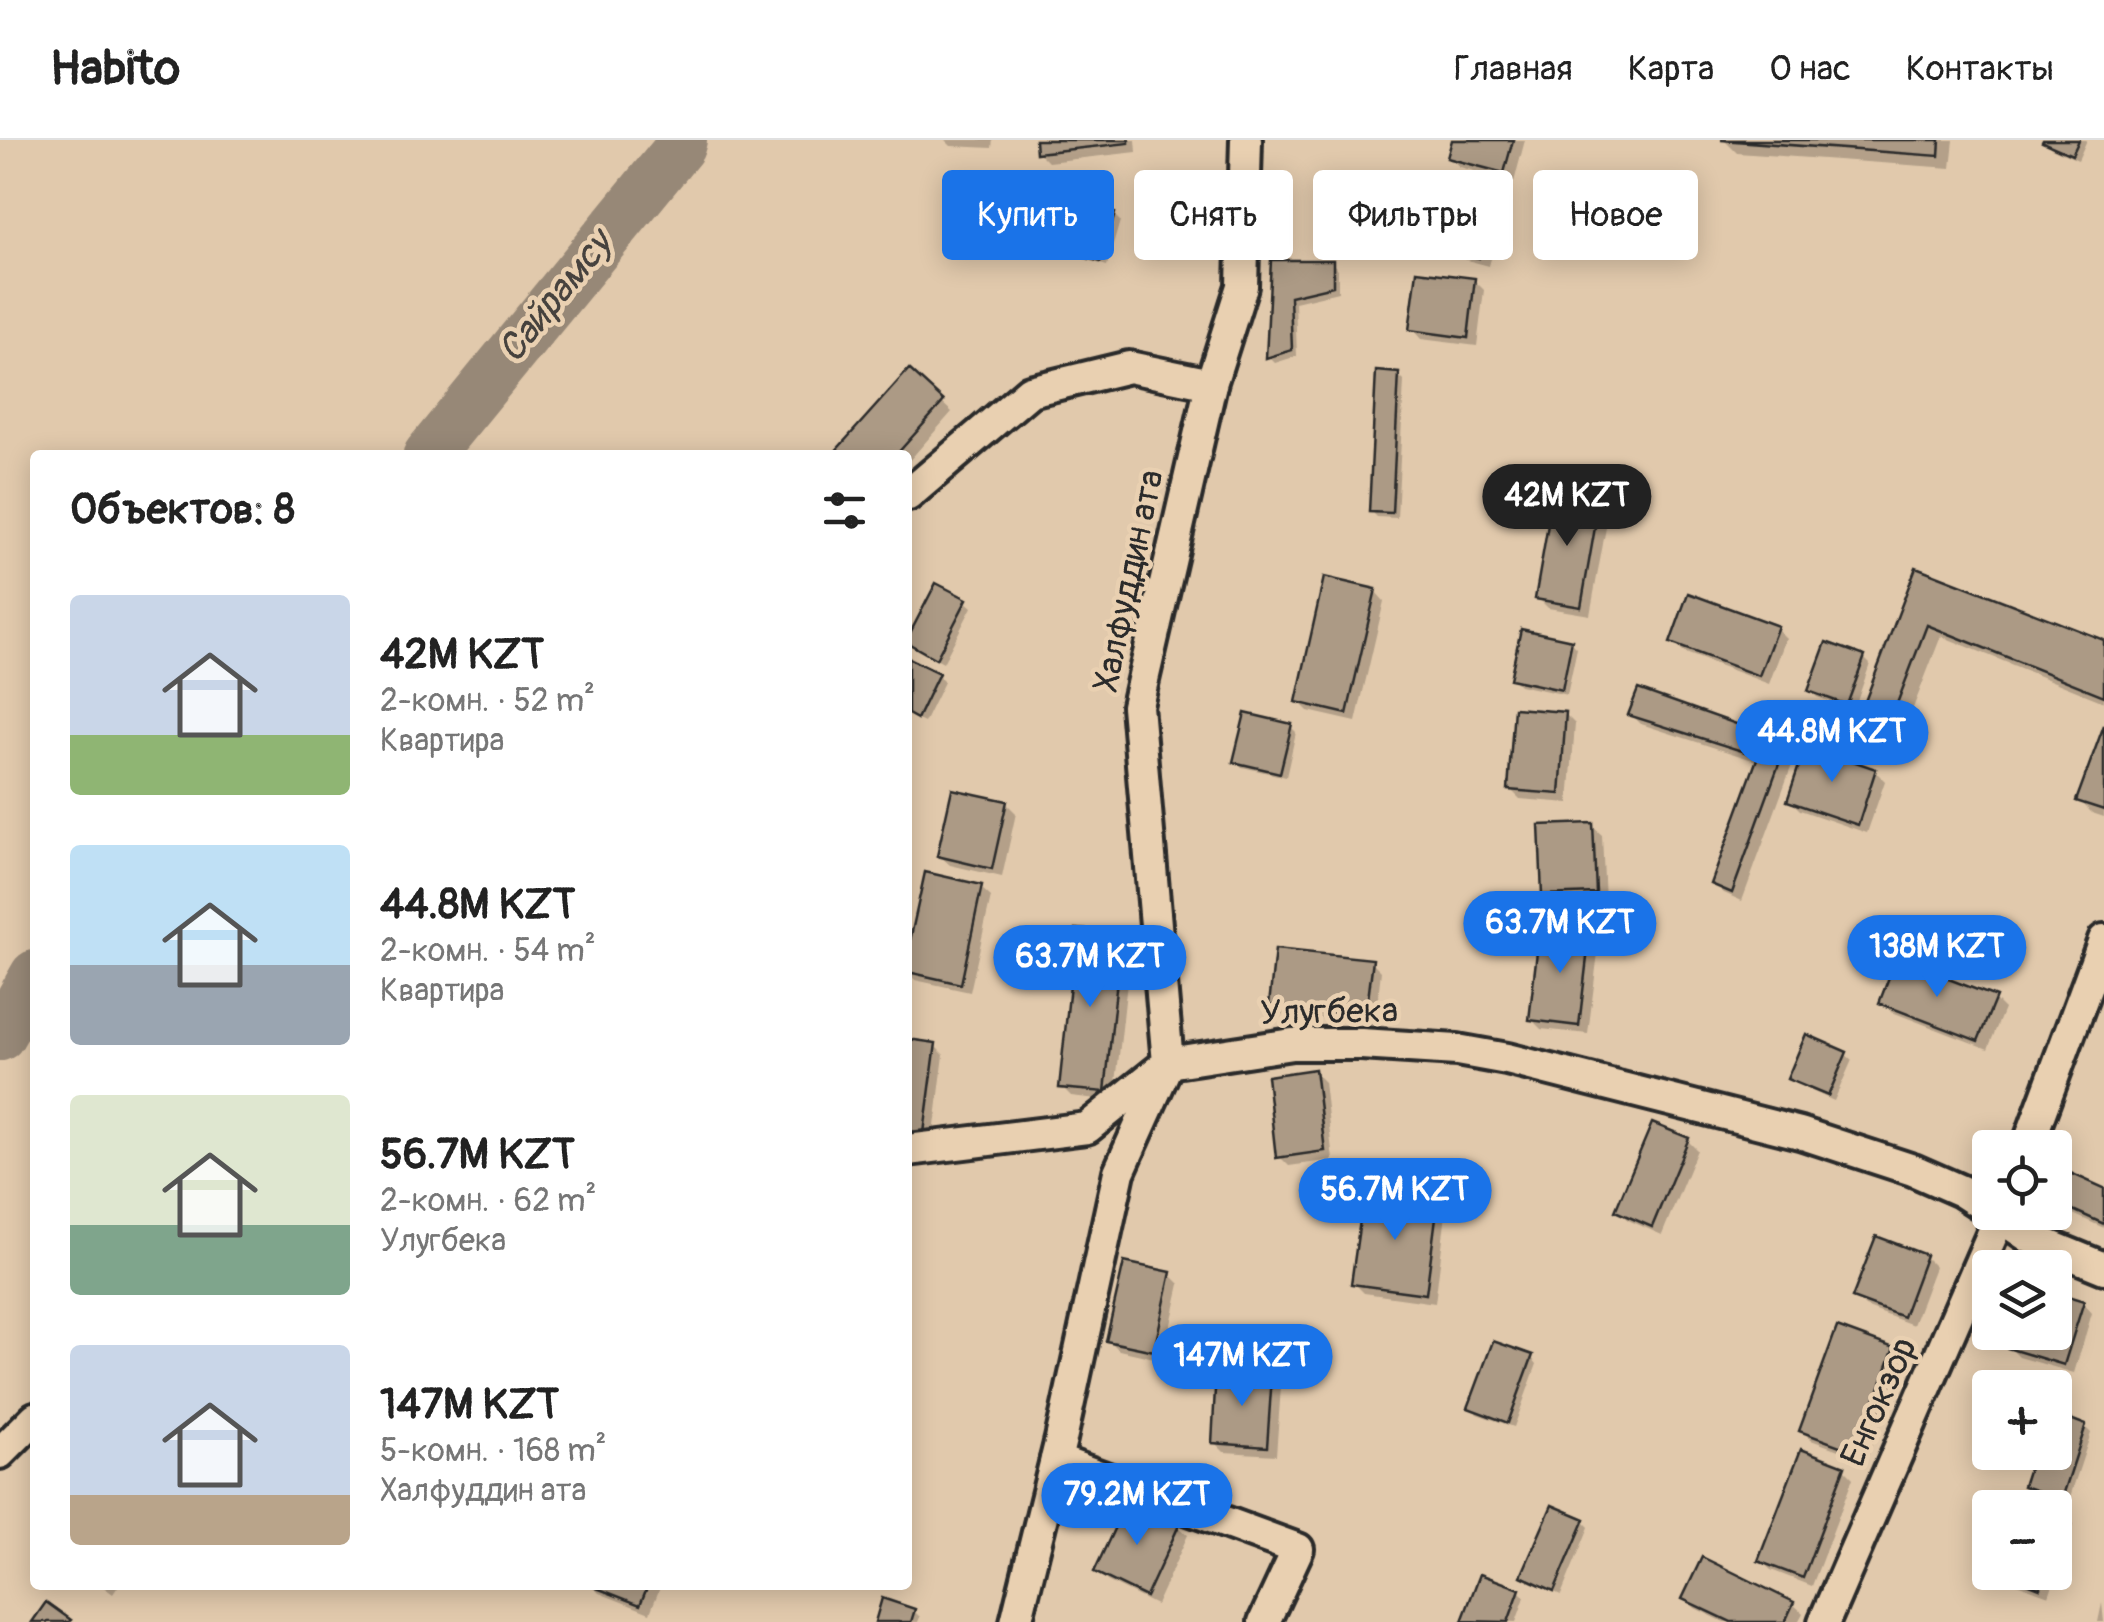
<!DOCTYPE html>
<html lang="ru">
<head>
<meta charset="utf-8">
<style>
  :root { --surface:#fff; --page:#f2f2f2; --text:#222; --muted:#767676; --line:#e0e0e0; --accent:#1a73e8 }
  body { margin:0; font-family:Pangolin,sans-serif; background:var(--page); color:var(--text); height:100vh; display:flex; flex-direction:column; font-size:38px; white-space:nowrap }
  * { box-sizing:border-box; margin:0 }
  p { font-size:32px; color:var(--muted) }
  .icon { flex:none; width:55px; height:55px; fill:none; stroke:currentColor; stroke-width:2; stroke-linecap:round; stroke-linejoin:round }
  .map { position:relative; flex:1; overflow:hidden }
  .details { position:absolute; left:30px; top:310px; width:882px; height:1140px; display:flex; flex-direction:column; background:var(--surface); border-radius:10px; box-shadow:0 5px 25px #0003 }
  .details>* { flex:none }
  .guide { position:absolute; left:942px; top:30px; width:950px; height:90px; display:flex; gap:20px }
  .controls { position:absolute; left:1972px; top:990px; display:grid; gap:20px }
  .controls a { display:grid; place-items:center; width:100px; height:100px; border-radius:10px; background:var(--surface); box-shadow:0 5px 25px #0003; font-size:50px }
  .price { position:absolute; translate:-50% -85px; padding:0 22px; border-radius:35px; background:var(--accent); color:#fff; font-size:32px; line-height:65px; filter:drop-shadow(0 2px 5px #0008) }
  .price::after { content:''; position:absolute; left:50%; top:60px; width:30px; height:22px; margin-left:-15px; background:inherit; clip-path:polygon(0 0,100% 0,50% 100%) }
  .price.selected { background:#222; color:#fff }
  ul { padding:0; list-style:none }
  li { display:flex; align-items:center; gap:30px; height:250px; padding:0 40px }
  li span { display:grid; place-items:center; flex:none; width:280px; height:200px; border-radius:10px; color:#555 }
  li>.icon { margin-inline-start:auto }
  span .icon { width:120px; height:120px; fill:#fffc; stroke-width:1 }
  li b { font-size:42px }
  h2 { display:flex; justify-content:space-between; align-items:center; height:120px; padding:0 40px; font-size:42px }
  .chip { padding:0 35px; border-radius:10px; background:var(--surface); box-shadow:0 5px 25px #0003; font-size:35px; line-height:90px }
  .chip.selected { background:var(--accent); color:#fff }
  header { display:flex; align-items:center; gap:60px; box-sizing:border-box; height:140px; padding:0 50px; background:var(--surface); border-bottom:2px solid var(--line) }
  header strong { font-size:48px }
  nav { display:flex; gap:55px; margin-inline-start:auto; font-size:35px }
  .map>svg:first-child { display:block }
  .shadow { fill:#0003 }
  .lines { fill:none; stroke-linecap:round; stroke-linejoin:round }
  .river { stroke:#978877; stroke-width:50 }
  .building { fill:#ac9a85; stroke:#2b2b2b; stroke-width:2.5 }
  .minor-casing { stroke:#2b2b2b; stroke-width:38 }
  .minor { stroke:#e9d0b1; stroke-width:30 }
  .labels { text-anchor:middle; dominant-baseline:central; stroke-width:9; stroke-linejoin:round; paint-order:stroke }
  .street-label { font-size:35px; fill:#2b2b2b; stroke:#e9d0b1 }
  .water-label { font-size:38px; font-style:italic; fill:#46423e; stroke:#e9d0b1 }
</style>
</head>
<body>
<header>
<strong>Habito</strong>
<nav><a>Главная</a><a>Карта</a><a>О нас</a><a>Контакты</a></nav>
</header>
<div class="map">
<svg width="2104" height="1482" viewBox="0 0 2104 1482">
  <rect width="100%" height="100%" fill="#e1c9ac"/>
  <filter id="ink" filterUnits="userSpaceOnUse"><feTurbulence type="fractalNoise" baseFrequency=".01" numOctaves="2"/><feDisplacementMap in="SourceGraphic" scale="20" xChannelSelector="R" yChannelSelector="G"/><feConvolveMatrix kernelMatrix="1 2 1 2 8 2 1 2 1" color-interpolation-filters="sRGB"/></filter>
  <g filter="url(#ink)">
    <!-- shadow -->
    <g class="shadow">
      <polygon points="945,0 993,0 992,8 951,6"/>
      <polygon points="1037,0 1136,0 1137,12 1048,22 1038,12"/>
      <polygon points="1454,0 1525,0 1514,42 1460,27 1450,18"/>
      <polygon points="1724,0 1954,0 1951,28 1737,13"/>
      <polygon points="2046,0 2087,0 2078,20 2051,8"/>
      <polygon points="1497,49 1507,59 1489,126 1441,113 1431,103"/>
      <polygon points="1114,75 1120,81 1107,126 1047,108 1041,102"/>
      <polygon points="1273,123 1332,123 1338,129 1338,152 1295,162 1297,216 1275,223 1269,217"/>
      <polygon points="1474,140 1484,150 1477,206 1421,199 1412,189"/>
      <polygon points="909,233 952,272 908,322 908,315 835,315"/>
      <polygon points="1398,235 1404,241 1397,378 1377,377 1371,371"/>
      <polygon points="1599,361 1609,371 1590,475 1548,468 1538,458"/>
      <polygon points="1918,430 2104,503 2104,562 1941,496 1903,594 1877,584 1864,571"/>
      <polygon points="937,446 965,461 972,467 943,523 914,507 908,501"/>
      <polygon points="1375,451 1384,461 1356,582 1308,571 1298,561"/>
      <polygon points="1776,488 1786,498 1769,544 1683,512 1673,502"/>
      <polygon points="1571,502 1577,508 1567,555 1519,545 1513,539"/>
      <polygon points="1864,518 1870,524 1854,570 1817,557 1811,551"/>
      <polygon points="908,521 938,536 944,542 924,583 908,575"/>
      <polygon points="1565,574 1575,584 1569,663 1520,659 1510,649"/>
      <polygon points="1631,574 1786,604 1796,614 1742,761 1724,753 1714,744 1759,622 1641,584"/>
      <polygon points="1290,586 1296,592 1286,637 1242,627 1236,621"/>
      <polygon points="2104,592 2104,677 2092,673 2079,660"/>
      <polygon points="1875,631 1885,641 1867,693 1800,670 1790,660"/>
      <polygon points="1006,663 1016,673 1002,737 950,725 940,716"/>
      <polygon points="1592,686 1602,695 1605,762 1554,764 1544,754"/>
      <polygon points="927,735 981,748 991,757 970,852 915,840 908,832 908,822"/>
      <polygon points="1589,794 1599,804 1588,894 1541,889 1531,879"/>
      <polygon points="1121,796 1131,806 1114,961 1071,956 1062,947"/>
      <polygon points="1372,822 1381,831 1375,884 1281,874 1271,864"/>
      <polygon points="1994,859 2004,869 1988,909 1892,872 1882,862"/>
      <polygon points="908,902 934,905 944,915 933,1002 908,998"/>
      <polygon points="1845,914 1852,920 1834,961 1796,944 1790,938"/>
      <polygon points="1314,932 1324,942 1333,1020 1289,1026 1279,1016"/>
      <polygon points="1687,1000 1697,1010 1662,1095 1628,1080 1618,1071"/>
      <polygon points="2055,1029 2104,1051 2104,1088 2055,1066"/>
      <polygon points="1437,1064 1446,1074 1435,1163 1364,1153 1354,1143"/>
      <polygon points="1925,1117 1935,1127 1913,1185 1865,1167 1855,1157"/>
      <polygon points="1170,1134 1180,1144 1163,1220 1119,1210 1109,1200"/>
      <polygon points="2055,1155 2083,1163 2092,1173 2074,1233 2019,1217 2009,1207 2055,1192"/>
      <polygon points="1893,1210 1902,1220 1866,1320 1811,1300 1802,1290"/>
      <polygon points="1531,1217 1537,1224 1514,1287 1477,1274 1471,1267"/>
      <polygon points="1271,1237 1281,1247 1276,1315 1224,1312 1214,1302"/>
      <polygon points="2055,1276 2085,1287 2091,1293 2068,1363 2032,1351 2026,1345 2055,1312"/>
      <polygon points="1843,1328 1853,1338 1812,1446 1771,1430 1761,1421"/>
      <polygon points="2026,1361 2044,1368 2024,1368"/>
      <polygon points="2055,1371 2065,1375 2074,1384 2049,1456 2011,1442 2001,1432 2055,1432"/>
      <polygon points="1583,1381 1589,1387 1561,1455 1530,1442 1524,1436"/>
      <polygon points="1178,1386 1188,1395 1156,1465 1107,1441 1097,1432"/>
      <polygon points="101,1445 119,1445 113,1454"/>
      <polygon points="591,1445 661,1445 650,1473 599,1453"/>
      <polygon points="1519,1451 1525,1457 1516,1482 1465,1480"/>
      <polygon points="1685,1458 1793,1464 1803,1473 1798,1482 1724,1482 1695,1468"/>
      <polygon points="2102,1463 2104,1482 2098,1482"/>
      <polygon points="914,1471 920,1477 918,1482 877,1482"/>
    </g>
    <g class="lines">
      <!-- river -->
      <g class="river">
        <polyline points="428,315 680,7 682,0"/>
        <polyline points="0,896 35,835"/>
      </g>
    </g>
    <!-- building -->
    <g class="building">
      <polygon points="1035,0 1129,0 1129,3 1036,13"/>
      <polygon points="1452,0 1513,0 1504,33 1447,18"/>
      <polygon points="1721,0 1940,0 1939,16"/>
      <polygon points="2043,0 2079,0 2072,15 2042,2"/>
      <polygon points="1447,33 1498,47 1479,118 1428,104"/>
      <polygon points="1052,54 1115,73 1101,122 1038,103"/>
      <polygon points="1271,120 1333,120 1333,146 1290,156 1292,210 1266,218"/>
      <polygon points="1417,131 1475,138 1468,198 1409,190"/>
      <polygon points="909,229 944,261 896,315 832,315"/>
      <polygon points="1376,231 1399,233 1392,373 1369,372"/>
      <polygon points="1554,350 1600,359 1581,467 1535,459"/>
      <polygon points="1916,427 2104,500 2104,556 1927,485 1890,582 1861,572"/>
      <polygon points="1324,437 1376,449 1347,574 1296,562"/>
      <polygon points="936,443 967,459 936,519 908,503 908,497"/>
      <polygon points="1688,453 1778,486 1759,536 1670,503"/>
      <polygon points="1521,489 1572,500 1562,550 1510,539"/>
      <polygon points="1826,502 1865,516 1847,565 1808,551"/>
      <polygon points="908,518 939,533 917,579 908,574"/>
      <polygon points="1638,549 1787,602 1732,753 1711,744 1758,616 1628,575"/>
      <polygon points="1514,568 1566,572 1560,654 1508,650"/>
      <polygon points="1245,573 1292,584 1280,633 1233,622"/>
      <polygon points="2104,585 2104,670 2076,661"/>
      <polygon points="1806,605 1876,629 1858,685 1787,661"/>
      <polygon points="952,649 1007,661 992,729 937,716"/>
      <polygon points="1593,683 1596,753 1542,755 1539,685"/>
      <polygon points="925,732 982,745 961,844 908,832 908,810"/>
      <polygon points="1540,786 1590,792 1579,886 1529,880"/>
      <polygon points="1076,789 1122,793 1105,952 1059,948"/>
      <polygon points="1275,809 1373,819 1366,876 1269,865"/>
      <polygon points="1896,819 1996,857 1978,901 1879,863"/>
      <polygon points="1806,894 1847,912 1828,956 1787,939"/>
      <polygon points="908,899 936,903 924,993 908,991"/>
      <polygon points="1315,929 1325,1011 1276,1018 1267,936"/>
      <polygon points="1652,983 1689,998 1652,1087 1615,1071"/>
      <polygon points="2055,1026 2104,1048 2104,1084 2055,1062"/>
      <polygon points="1364,1052 1438,1062 1426,1154 1351,1144"/>
      <polygon points="1876,1096 1926,1115 1903,1177 1852,1158"/>
      <polygon points="1124,1122 1171,1132 1154,1211 1106,1201"/>
      <polygon points="2055,1152 2084,1161 2064,1225 2007,1208 2011,1192 2055,1192"/>
      <polygon points="1837,1187 1894,1208 1856,1312 1799,1291"/>
      <polygon points="1493,1201 1533,1215 1508,1283 1468,1268"/>
      <polygon points="1216,1231 1272,1235 1267,1307 1212,1303"/>
      <polygon points="2055,1273 2086,1285 2062,1359 2023,1346 2034,1312 2055,1312"/>
      <polygon points="1801,1309 1845,1326 1803,1438 1758,1421"/>
      <polygon points="1128,1359 1180,1383 1146,1457 1094,1432"/>
      <polygon points="1552,1365 1585,1379 1554,1451 1521,1436"/>
      <polygon points="2055,1369 2066,1372 2055,1404"/>
      <polygon points="1702,1417 1794,1462 1785,1482 1731,1482 1682,1459"/>
      <polygon points="1999,1432 2045,1432 2040,1448"/>
      <polygon points="1480,1434 1520,1449 1508,1482 1462,1481"/>
      <polygon points="589,1445 648,1445 640,1465"/>
      <polygon points="882,1458 915,1469 911,1482 875,1482"/>
      <polygon points="46,1462 71,1480 69,1482 32,1482"/>
    </g>
    <g class="lines">
      <!-- minor casing -->
      <g class="minor-casing">
        <g id="minor">
          <polyline points="908,355 1030,251 1129,227 1211,244"/>
          <polyline points="2027,1008 2104,800"/>
          <polyline points="908,1010 1087,988 1168,923 1292,904 1361,904 1457,910 1507,919 1800,993 1913,1030 1961,1051 1990,1070"/>
          <polyline points="1993,1072 2031,1098 2104,1128"/>
          <polyline points="0,1313 35,1278"/>
          <polyline points="1056,1320 1298,1409 1264,1482"/>
          <polyline points="1016,1482 1061,1299 1119,1032 1168,923 1137,566 1211,244 1242,146 1246,0"/>
          <polyline points="1824,1482 2002,1072"/>
        </g>
      </g>
      <!-- minor -->
      <use href="#minor" class="minor"/>
    </g>
  </g>
  <g class="labels">
    <!-- street labels -->
    <g class="street-label">
      <text transform="translate(1129 441) rotate(-78)">Халфуддин ата</text>
      <text transform="translate(1329 872) rotate(-1)">Улугбека</text>
      <text transform="translate(1879 1262) rotate(-66)">Енгокзор</text>
    </g>
    <!-- water labels -->
    <g class="water-label">
      <text transform="translate(555 157) rotate(-51)">Сайрамсу</text>
    </g>
  </g>
</svg>
<div class="controls">
<a><svg class="icon" aria-label="locate" viewBox="0 0 24 24"><circle cx="12" cy="12" r="6"/><path d="M12 2v4M12 18v4M2 12h4M18 12h4"/></svg></a>
<a><svg class="icon" aria-label="layers" viewBox="0 0 24 24"><path d="M12 4l9 5-9 5-9-5zM3 14l9 5 9-5"/></svg></a>
<a>+</a>
<a>−</a>
</div>
<b class="price selected" style="left:1567px;top:409px">42M KZT</b>
<b class="price" style="left:1832px;top:645px">44.8M KZT</b>
<b class="price" style="left:1560px;top:836px">63.7M KZT</b>
<b class="price" style="left:1937px;top:860px">138M KZT</b>
<b class="price" style="left:1090px;top:870px">63.7M KZT</b>
<b class="price" style="left:1395px;top:1103px">56.7M KZT</b>
<b class="price" style="left:1242px;top:1269px">147M KZT</b>
<b class="price" style="left:1137px;top:1408px">79.2M KZT</b>
<div class="guide">
<a class="chip selected">Купить</a>
<a class="chip">Снять</a>
<a class="chip">Фильтры</a>
<a class="chip">Новое</a>
</div>
<section class="details">
<h2>Объектов: 8<svg class="icon" aria-label="filters" viewBox="0 0 24 24"><path d="M4 7h16M4 17h16"/><circle cx="9" cy="7" r="2"/><circle cx="15" cy="17" r="2"/></svg></h2>
<ul>
<li><span style="background:linear-gradient(#c9d6e8 70%,#8fb573 0)"><svg class="icon" aria-label="home" viewBox="0 0 24 24"><path d="M3 11l9-7 9 7M6 9v11h12V9"/></svg></span><div><b>42M KZT</b><p>2-комн. · 52 m²</p><p>Квартира</p></div></li>
<li><span style="background:linear-gradient(#bfe0f5 60%,#9aa5b1 0)"><svg class="icon" aria-label="home" viewBox="0 0 24 24"><path d="M3 11l9-7 9 7M6 9v11h12V9"/></svg></span><div><b>44.8M KZT</b><p>2-комн. · 54 m²</p><p>Квартира</p></div></li>
<li><span style="background:linear-gradient(#dfe7d0 65%,#7fa58c 0)"><svg class="icon" aria-label="home" viewBox="0 0 24 24"><path d="M3 11l9-7 9 7M6 9v11h12V9"/></svg></span><div><b>56.7M KZT</b><p>2-комн. · 62 m²</p><p>Улугбека</p></div></li>
<li><span style="background:linear-gradient(#c9d6e8 75%,#b9a48a 0)"><svg class="icon" aria-label="home" viewBox="0 0 24 24"><path d="M3 11l9-7 9 7M6 9v11h12V9"/></svg></span><div><b>147M KZT</b><p>5-комн. · 168 m²</p><p>Халфуддин ата</p></div></li>
</ul>
</section>
</div>
</body>
</html>
